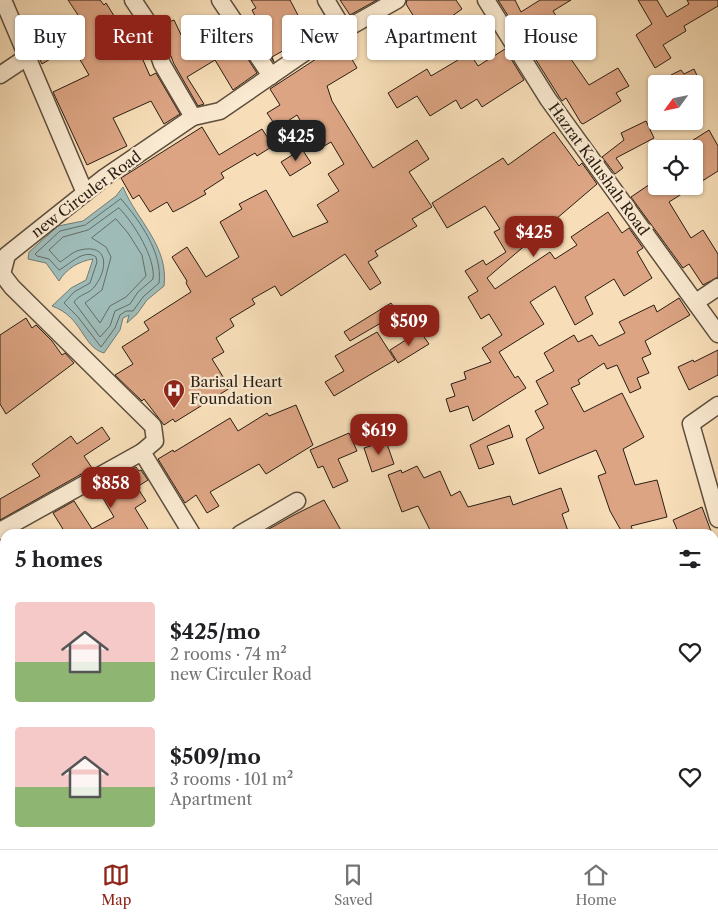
<!DOCTYPE html>
<html lang="en">
<head>
<meta charset="utf-8">
<style>
  :root { --surface:#fff; --page:#f6f6f6; --text:#202124; --muted:#757577; --line:#e0e0e0; --accent:#8f2418 }
  body { margin:0; font-family:"Libre Caslon Text",serif; background:var(--page); color:var(--text); height:100vh; display:flex; flex-direction:column; font-size:19px; white-space:nowrap }
  * { box-sizing:border-box; margin:0 }
  p { font-size:16px; color:var(--muted) }
  .icon { flex:none; width:28px; height:28px; fill:none; stroke:currentColor; stroke-width:2; stroke-linecap:round; stroke-linejoin:round }
  .map { position:relative; flex:1; overflow:hidden }
  .sheet { position:absolute; left:0px; top:529px; width:719px; height:321px; display:flex; flex-direction:column; background:var(--surface); border-radius:15px 15px 0 0; box-shadow:0 1px 4px #0004 }
  .sheet>* { flex:none }
  .guide { position:absolute; left:15px; top:15px; width:689px; height:45px; display:flex; gap:10px }
  .needle { width:32px; rotate:237deg }
  .tools { position:absolute; left:648px; top:75px; display:grid; gap:10px }
  .tools a { display:grid; place-items:center; width:55px; height:55px; border-radius:5px; background:var(--surface); box-shadow:0 1px 4px #0004; font-size:25px }
  .price { position:absolute; translate:-50% -42px; padding:0 11px; border-radius:10px; background:var(--accent); color:#fff; font-size:16px; line-height:32px; filter:drop-shadow(0 1px 2px #0008) }
  .price::after { content:''; position:absolute; left:50%; top:30px; width:15px; height:11px; margin-left:-8px; background:inherit; clip-path:polygon(0 0,100% 0,50% 100%) }
  .price.selected { background:#222; color:#fff }
  ul { padding:0; list-style:none }
  li { display:flex; align-items:center; gap:15px; height:125px; padding:0 15px }
  li span { display:grid; place-items:center; flex:none; width:140px; height:100px; border-radius:5px; color:#555 }
  li>.icon { margin-inline-start:auto }
  span .icon { width:60px; height:60px; fill:#fffc; stroke-width:1 }
  li b { font-size:21px }
  h2 { display:flex; justify-content:space-between; align-items:center; height:60px; padding:0 15px; font-size:21px }
  .tag { padding:0 18px; border-radius:5px; background:var(--surface); box-shadow:0 1px 4px #0004; font-size:18px; line-height:45px }
  .tag.selected { background:var(--accent); color:#fff }
  .menu { display:flex; justify-content:space-around; align-items:center; height:70px; border-top:1px solid var(--line); background:var(--surface); font-size:14px; color:var(--muted) }
  .menu a { display:grid; justify-items:center; gap:2px }
  .menu .selected { color:var(--accent) }
  .map>svg:first-child { display:block }
  .water { fill:#9fbbb7; stroke:#707c76 }
  .lines { fill:none; stroke-linecap:round; stroke-linejoin:round }
  .shore { stroke:#646c66; stroke-width:1 }
  .building { fill:#dca483; stroke:#2a1e14 }
  .minor-casing { stroke:#5d4e3d; stroke-width:19 }
  .minor { stroke:#faead1; stroke-width:16 }
  .labels { text-anchor:middle; dominant-baseline:central; stroke-width:4.5; stroke-linejoin:round; paint-order:stroke }
  .street-label { font-size:15px; fill:#2a1e14; stroke:#faead1 }
  .poi-label { font-size:15px; fill:#2a1e14; stroke:#faead1; text-anchor:start }
</style>
</head>
<body>
<div class="map">
<svg width="718" height="849" viewBox="0 0 718 849">
  <rect width="100%" height="100%" fill="#f7deb8"/>
  <filter id="stains"><feTurbulence type="fractalNoise" baseFrequency=".004" numOctaves="4"/><feColorMatrix values="0 0 0 0 .2 0 0 0 0 .09 0 0 0 0 .02 0 0 0 .5 -.17"/></filter>
  <radialGradient id="worn" r=".72"><stop offset=".6" stop-color="#630" stop-opacity="0"/><stop offset="1" stop-color="#630" stop-opacity=".3"/></radialGradient>
  <!-- water -->
  <g class="water">
    <path d="M123 187C137 221 169 246 164 286L147 300 137 314 127 323 129 315 123 318 120 330 104 353C82 347 83 317 52 306L71 288 86 280 93 259C79 261 66 269 59 281L46 263 28 259 29 252 58 226 83 221 116 196Z"/>
    <polygon points="0,555 5,557 5,609 0,608"/>
    <polygon points="5,714 5,753 0,752 0,723"/>
    <polygon points="46,845 126,845 128,849 49,849"/>
  </g>
  <g class="lines">
    <!-- shore -->
    <g class="shore">
      <path d="M121 199C140 221 163 253 159 283L143 297 133 311H126L120 315 115 328 101 347 78 317 64 303 74 292 90 283 97 262 96 257C84 248 69 265 59 270L49 259 37 256 35 254 60 231 85 225Z"/>
      <path d="M119 208C134 223 156 259 153 279L138 292 130 304 115 311 110 326 100 337 74 302C79 294 90 294 95 286 108 269 109 243 80 250 72 252 67 258 60 262L49 250 63 237 88 230Z"/>
      <polygon points="116,219 128,233 142,255 146,276 126,297 110,306 100,323 85,303 102,290 111,257 106,247 92,238"/>
    </g>
  </g>
  <!-- building -->
  <g class="building">
    <polygon points="68,0 100,0 104,5 106,3 133,46 136,44 150,76 156,73 180,114 164,124 151,101 113,118 127,146 87,165 53,92 89,75 72,46 42,64 33,46 50,36 51,38 80,18"/>
    <polygon points="251,0 290,0 309,36 272,57 274,62 259,39 265,36 252,10 256,8"/>
    <polygon points="340,0 377,0 350,15"/>
    <polygon points="407,0 456,0 462,9 448,19 478,66 505,49 524,80 482,107 477,99 461,109 456,100 430,116 417,96 397,108 388,93 427,69 431,76 458,60 441,32 414,49 407,38 421,28 406,4"/>
    <polygon points="498,0 515,0 521,12 540,0 571,0 553,11 575,46 566,52 589,85 618,68 629,86 616,93 621,101 583,124 581,123 566,98 562,101 560,98"/>
    <polygon points="638,0 657,0 667,17 689,4 687,0 718,0 718,6 684,26 686,31 663,45 671,58 655,68 636,35 652,24"/>
    <polygon points="174,20 185,43 212,26 230,57 242,50 257,73 233,90 215,60 187,77 204,104 198,106 174,64 159,26"/>
    <polygon points="390,25 401,42 387,50 377,33"/>
    <polygon points="342,42 357,68 327,86 332,101 373,168 417,140 429,159 409,172 432,207 412,219 417,226 375,251 378,256 368,262 381,283 370,290 345,254 281,296 275,286 252,299 255,304 230,319 234,326 216,338 224,352 212,359 230,388 175,422 173,419 164,425 144,399 142,401 115,375 133,364 122,347 149,330 144,322 191,292 186,283 187,281 172,257 187,247 206,277 239,257 220,222 242,209 239,204 266,190 293,237 328,222 317,205 339,191 328,174 344,164 331,142 317,150 297,115 277,128 267,113 280,105 270,89 316,59 315,57 328,49"/>
    <polygon points="694,69 701,84 666,84 673,80 671,75 681,70 684,74"/>
    <polygon points="646,121 654,138 616,158 623,168 615,174 602,157 624,140 621,133"/>
    <polygon points="202,127 219,155 262,129 273,146 257,156 255,153 221,173 224,178 204,191 206,194 183,207 173,212 167,202 150,212 139,195 133,199 121,178"/>
    <polygon points="709,130 718,146 718,171 669,202 691,238 703,230 718,254 718,277 703,285 689,264 683,268 631,197 656,180 656,186 694,186 694,149 679,149"/>
    <polygon points="554,132 579,166 582,163 597,184 487,278 495,289 550,252 555,259 577,245 571,237 608,212 622,233 629,228 643,248 637,252 652,278 624,296 614,279 585,297 593,314 575,325 555,286 530,302 544,324 499,352 515,378 518,376 526,388 473,421 468,406 450,412 446,399 455,396 451,384 466,379 464,372 491,362 482,348 502,335 489,314 481,319 468,297 478,291 465,271 483,260 486,265 506,252 494,232 500,229 485,206 447,228 432,203 503,158 508,165"/>
    <polygon points="302,149 311,163 290,176 281,162"/>
    <polygon points="679,298 690,315 645,341 651,354 642,358 649,373 637,378 641,388 630,393 617,365 607,369 604,363 578,380 580,384 571,388 584,412 622,393 644,437 623,449 635,485 657,480 667,517 631,526 634,534 623,534 610,511 598,476 606,473 596,450 539,474 526,439 544,428 535,411 548,404 536,381 554,371 544,353 574,335 578,342 592,335 599,346 625,333 619,322 654,305 657,312"/>
    <polygon points="391,303 398,313 350,341 344,332"/>
    <polygon points="26,318 32,328 36,325 52,341 62,355 65,353 74,363 6,414 0,404 0,335"/>
    <polygon points="420,331 429,344 398,363 390,350"/>
    <polygon points="377,332 395,360 334,396 325,382 344,371 335,356"/>
    <polygon points="718,350 718,375 689,390 678,367 693,360 694,362"/>
    <polygon points="296,405 313,445 266,474 259,464 210,492 219,506 207,513 196,495 185,503 158,459 173,450 174,452 230,418 238,431 267,413 269,416"/>
    <polygon points="509,425 513,437 487,446 494,464 479,469 470,445"/>
    <polygon points="102,427 110,439 84,456 92,468 0,520 0,499 40,476 32,464 71,436 77,444"/>
    <polygon points="349,433 357,451 338,459 348,481 333,488 323,466 318,468 310,450"/>
    <polygon points="386,441 394,464 372,472 364,448"/>
    <polygon points="417,466 424,478 440,471 451,496 460,491 468,507 510,496 513,505 561,488 569,511 562,514 569,534 432,534 418,506 402,512 388,475 401,470 402,473"/>
    <polygon points="136,467 139,471 141,470 148,480 137,487 146,501 135,508 151,534 66,534 53,513 74,501 92,529 114,517 97,488"/>
    <polygon points="324,500 343,534 260,534 292,516"/>
    <polygon points="702,507 712,534 679,534 673,520"/>
  </g>
  <g class="lines">
    <!-- minor casing -->
    <g class="minor-casing">
      <g id="minor">
        <polyline points="3,0 85,193"/>
        <polyline points="133,0 147,21 162,64 193,117"/>
        <polyline points="220,0 271,76"/>
        <polyline points="486,0 548,99 718,334"/>
        <polyline points="344,30 397,0"/>
        <polyline points="0,75 27,57"/>
        <polyline points="696,302 718,287"/>
        <polyline points="718,405 691,424 718,519"/>
        <polyline points="0,531 142,452"/>
        <polyline points="192,534 142,452 155,441 153,426 12,287 2,274 7,255 105,177 193,117 220,111 323,40 344,30 326,0"/>
        <polyline points="240,534 297,501"/>
        <polyline points="0,782 5,790"/>
        <polyline points="39,845 41,849"/>
        <polyline points="416,845 418,849"/>
        <polyline points="293,849 302,845"/>
      </g>
    </g>
    <!-- minor -->
    <use href="#minor" class="minor"/>
  </g>
  <!-- icons -->
  <defs>
    <g id="hospital-pin" transform="scale(1.125)"><path d="M0 17L-7.5 6A9.5 9.5 0 1 1 7.5 6Z" fill="#8f2418" stroke="#faead1"/><path d="M-5-5h3v3.5h4V-5h3V5h-3V1.5h-4V5h-3Z" fill="#fff"/></g>
  </defs>
  <g fill-rule="evenodd">
    <use href="#hospital-pin" x="174" y="390"/>
  </g>
  <g class="labels">
    <!-- street labels -->
    <g class="street-label">
      <text transform="translate(599 169) rotate(54)">Hazrat Kalushah Road</text>
      <text transform="translate(86 194) rotate(-37)">new Circuler Road</text>
    </g>
    <!-- poi labels -->
    <g class="poi-label">
      <text x="190" y="381">Barisal Heart<tspan x="190" dy="17">Foundation</tspan></text>
    </g>
  </g>
  <rect width="100%" height="100%" filter="url(#stains)"/>
  <rect width="100%" height="100%" fill="url(#worn)"/>
</svg>
<div class="tools">
<a><svg class="needle" viewBox="-14 -14 28 28"><path d="M0-13l5 13h-10z" fill="#e53935"/><path d="M0 13l5-13h-10z" fill="#757577"/></svg></a>
<a><svg class="icon" aria-label="locate" viewBox="0 0 24 24"><circle cx="12" cy="12" r="6"/><path d="M12 2v4M12 18v4M2 12h4M18 12h4"/></svg></a>
</div>
<b class="price selected" style="left:296px;top:162px">$425</b>
<b class="price" style="left:534px;top:258px">$425</b>
<b class="price" style="left:409px;top:347px">$509</b>
<b class="price" style="left:379px;top:456px">$619</b>
<b class="price" style="left:111px;top:509px">$858</b>
<div class="guide">
<a class="tag">Buy</a>
<a class="tag selected">Rent</a>
<a class="tag">Filters</a>
<a class="tag">New</a>
<a class="tag">Apartment</a>
<a class="tag">House</a>
</div>
<section class="sheet">
<h2>5 homes<svg class="icon" aria-label="filters" viewBox="0 0 24 24"><path d="M4 7h16M4 17h16"/><circle cx="9" cy="7" r="2"/><circle cx="15" cy="17" r="2"/></svg></h2>
<ul>
<li><span style="background:linear-gradient(#f6c9c9 60%,#8fb573 0)"><svg class="icon" aria-label="home" viewBox="0 0 24 24"><path d="M3 11l9-7 9 7M6 9v11h12V9"/></svg></span><div><b>$425/mo</b><p>2 rooms · 74 m²</p><p>new Circuler Road</p></div><svg class="icon" aria-label="heart" viewBox="0 0 24 24"><path d="M12 20l-8-8c-3-5 5-10 8-4 3-6 11-1 8 4z"/></svg></li>
<li><span style="background:linear-gradient(#f6c9c9 60%,#8fb573 0)"><svg class="icon" aria-label="home" viewBox="0 0 24 24"><path d="M3 11l9-7 9 7M6 9v11h12V9"/></svg></span><div><b>$509/mo</b><p>3 rooms · 101 m²</p><p>Apartment</p></div><svg class="icon" aria-label="heart" viewBox="0 0 24 24"><path d="M12 20l-8-8c-3-5 5-10 8-4 3-6 11-1 8 4z"/></svg></li>
</ul>
</section>
</div>
<nav class="menu">
<a class="selected"><svg class="icon" aria-label="map" viewBox="0 0 24 24"><path d="M3 6l6-2 6 2 6-2v14l-6 2-6-2-6 2zM9 4v14M15 6v14"/></svg>Map</a>
<a><svg class="icon" aria-label="saved" viewBox="0 0 24 24"><path d="M7 4h10v16l-5-4-5 4z"/></svg>Saved</a>
<a><svg class="icon" aria-label="home" viewBox="0 0 24 24"><path d="M3 11l9-7 9 7M6 9v11h12V9"/></svg>Home</a>
</nav>
</body>
</html>
